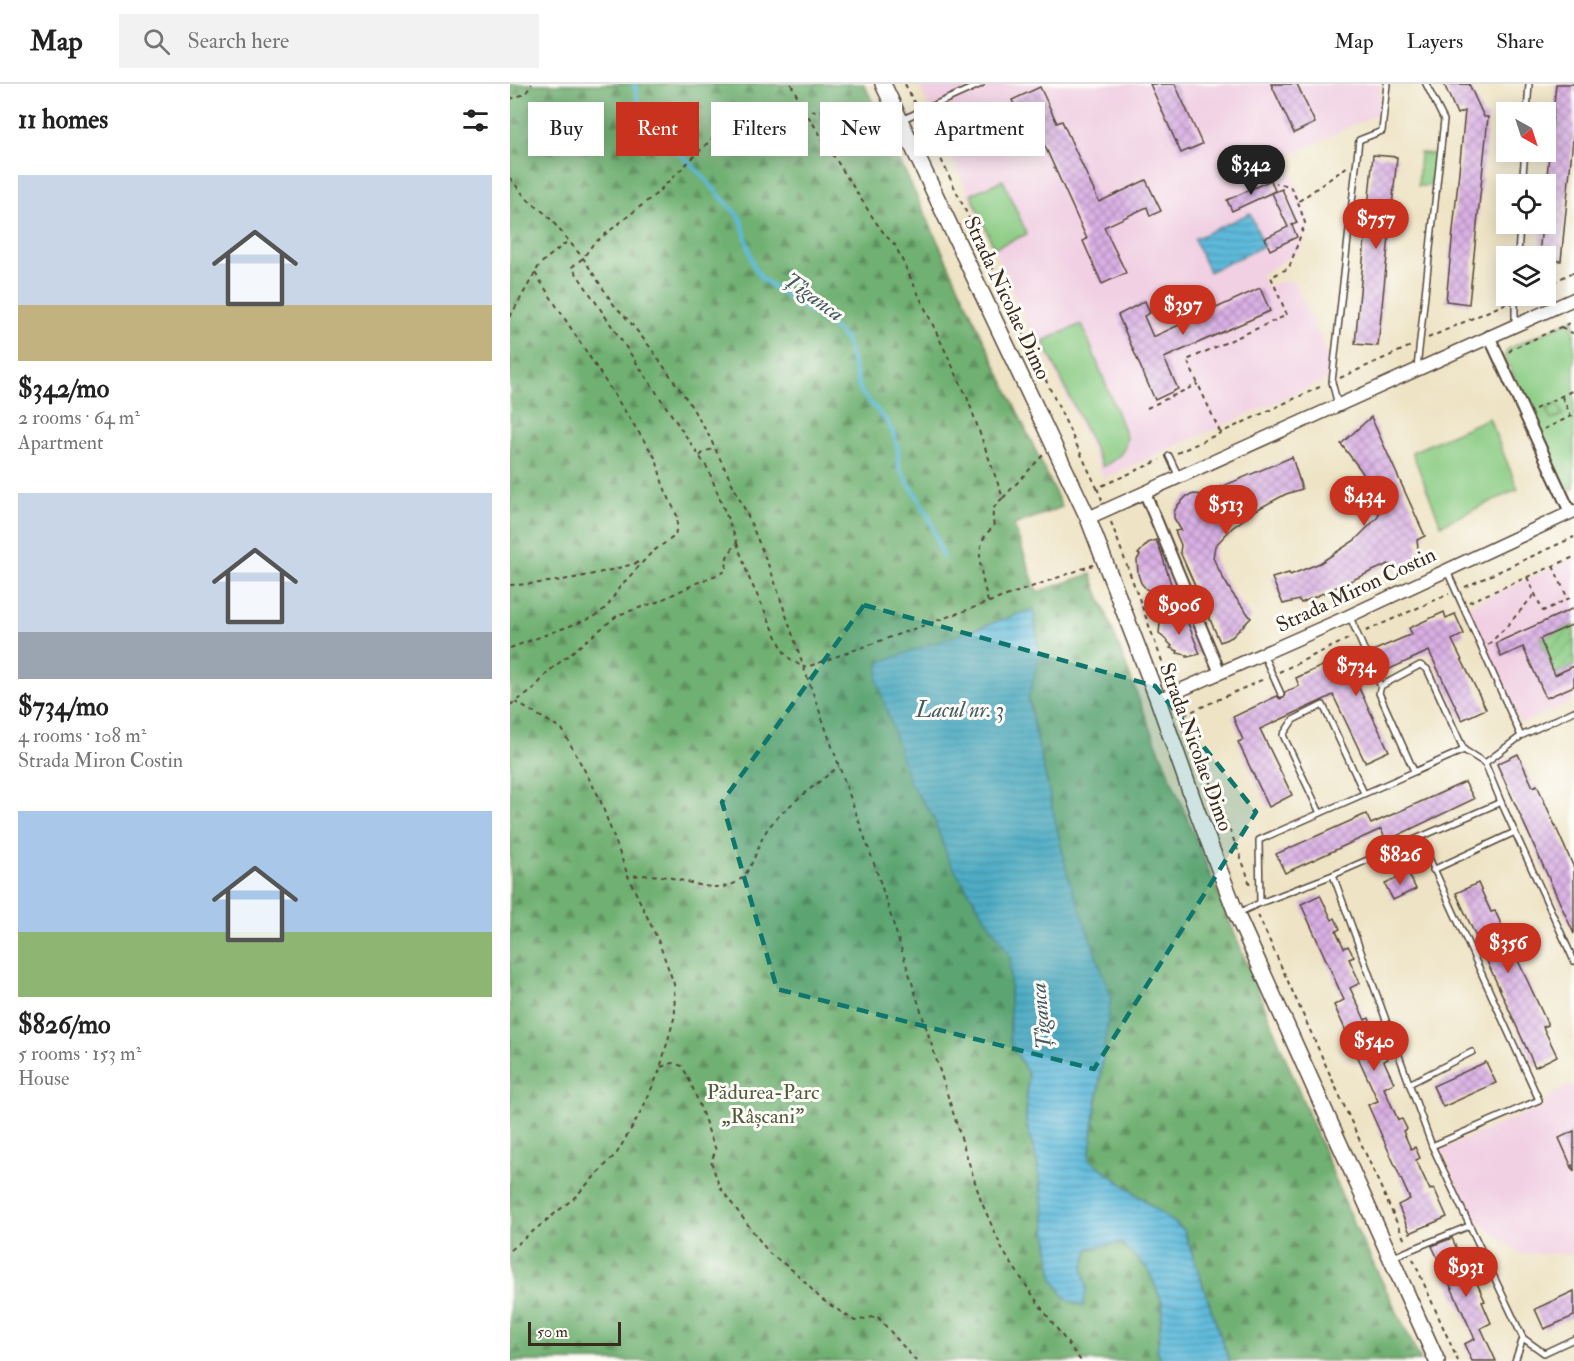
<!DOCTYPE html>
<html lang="en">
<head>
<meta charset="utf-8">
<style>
  :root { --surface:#fff; --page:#f2f2f2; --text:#222; --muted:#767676; --line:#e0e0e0; --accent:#c8321e }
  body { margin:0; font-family:"IM FELL Double Pica",serif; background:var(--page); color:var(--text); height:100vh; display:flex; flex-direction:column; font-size:22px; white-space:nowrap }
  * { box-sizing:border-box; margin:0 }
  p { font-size:20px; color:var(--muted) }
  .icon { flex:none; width:33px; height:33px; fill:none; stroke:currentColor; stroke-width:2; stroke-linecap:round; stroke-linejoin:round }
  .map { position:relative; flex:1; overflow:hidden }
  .side { display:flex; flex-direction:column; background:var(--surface); width:510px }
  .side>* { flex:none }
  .banner { position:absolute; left:18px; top:18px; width:570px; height:54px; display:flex; gap:12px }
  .needle { width:39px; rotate:141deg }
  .controls { position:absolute; left:986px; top:18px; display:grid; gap:12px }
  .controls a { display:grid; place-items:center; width:60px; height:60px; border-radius:0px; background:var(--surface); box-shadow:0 3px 15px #0003; font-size:30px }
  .scale { position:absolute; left:18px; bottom:15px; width:93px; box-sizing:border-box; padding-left:6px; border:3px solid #3b2a1e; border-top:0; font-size:16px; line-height:21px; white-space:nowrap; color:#3b2a1e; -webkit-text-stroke:4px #fdfcf7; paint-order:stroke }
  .price { position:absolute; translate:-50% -51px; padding:0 14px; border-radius:21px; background:var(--accent); color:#fff; font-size:20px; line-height:39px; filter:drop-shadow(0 2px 3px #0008) }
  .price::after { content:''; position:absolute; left:50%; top:36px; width:18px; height:14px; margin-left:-9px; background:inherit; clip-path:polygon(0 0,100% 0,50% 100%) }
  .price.active { background:#222; color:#fff }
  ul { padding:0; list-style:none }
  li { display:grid; align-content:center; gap:12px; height:318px; padding:0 18px }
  li span { display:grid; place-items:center; height:186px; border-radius:0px; color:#555 }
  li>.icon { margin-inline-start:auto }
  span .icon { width:108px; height:108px; fill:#fffc; stroke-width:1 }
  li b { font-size:26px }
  h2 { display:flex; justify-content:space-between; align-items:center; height:72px; padding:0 18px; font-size:26px }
  .chip { padding:0 21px; border-radius:0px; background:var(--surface); box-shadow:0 3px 15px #0003; font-size:21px; line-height:54px }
  .chip.active { background:var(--accent); color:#fff }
  header { display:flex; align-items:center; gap:36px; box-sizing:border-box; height:84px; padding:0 30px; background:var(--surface); border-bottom:2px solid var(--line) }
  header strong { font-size:28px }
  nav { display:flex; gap:33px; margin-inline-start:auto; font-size:21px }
  .search { width:420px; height:54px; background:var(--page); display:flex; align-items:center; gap:15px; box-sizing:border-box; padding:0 21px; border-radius:0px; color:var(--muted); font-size:22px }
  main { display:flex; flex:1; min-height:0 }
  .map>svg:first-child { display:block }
  .built { fill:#f1d0e3 }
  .forest { fill:url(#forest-firs); stroke:#566d48; stroke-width:1.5 }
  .park { fill:#8bcc84; stroke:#637b51; stroke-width:1.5 }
  .garden { fill:url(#garden-furrows); stroke:#637b51; stroke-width:1.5 }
  .water { fill:url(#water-rules); stroke:#4c727c; stroke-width:1.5 }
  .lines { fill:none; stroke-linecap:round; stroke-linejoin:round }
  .stream { stroke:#5dbadb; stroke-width:4 }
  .building { fill:url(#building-cross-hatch) }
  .service-casing { stroke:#564637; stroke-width:8 }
  .minor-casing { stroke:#564637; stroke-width:14 }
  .tertiary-casing { stroke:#564637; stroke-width:15 }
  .secondary-casing { stroke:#564637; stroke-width:18 }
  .path { stroke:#564637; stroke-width:2; stroke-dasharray:4.5 4.5; stroke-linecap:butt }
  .service { stroke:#fff; stroke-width:5 }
  .minor { stroke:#fff; stroke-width:10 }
  .tertiary { stroke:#fff; stroke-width:12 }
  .secondary { stroke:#fff; stroke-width:15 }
  .marked { fill:#0f766e; fill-opacity:0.2; stroke:#0f766e; stroke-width:4.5; stroke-dasharray:12 8; stroke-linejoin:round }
  .labels { text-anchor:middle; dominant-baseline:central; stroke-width:6; stroke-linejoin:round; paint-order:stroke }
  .street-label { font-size:21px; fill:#3b2a1e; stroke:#fdfcf7 }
  .park-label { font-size:21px; fill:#535b3d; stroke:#fdfcf7 }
  .water-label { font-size:22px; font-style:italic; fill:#475c60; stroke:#fdfcf7 }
</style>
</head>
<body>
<header>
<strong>Map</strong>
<div class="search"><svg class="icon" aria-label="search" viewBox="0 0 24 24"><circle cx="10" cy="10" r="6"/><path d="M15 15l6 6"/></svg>Search here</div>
<nav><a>Map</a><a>Layers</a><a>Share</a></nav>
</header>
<main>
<section class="side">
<h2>11 homes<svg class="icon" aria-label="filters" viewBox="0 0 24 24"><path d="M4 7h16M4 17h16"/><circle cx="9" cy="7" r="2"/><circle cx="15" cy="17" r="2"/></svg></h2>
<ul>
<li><span style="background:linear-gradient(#c9d6e8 70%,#c2b280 0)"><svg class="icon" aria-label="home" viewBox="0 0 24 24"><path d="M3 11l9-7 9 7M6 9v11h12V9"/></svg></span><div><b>$342/mo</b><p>2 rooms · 64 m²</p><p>Apartment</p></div></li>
<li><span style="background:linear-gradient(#c9d6e8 75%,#9aa5b1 0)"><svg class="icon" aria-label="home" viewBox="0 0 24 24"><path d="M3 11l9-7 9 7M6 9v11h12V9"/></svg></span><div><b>$734/mo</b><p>4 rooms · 108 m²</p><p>Strada Miron Costin</p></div></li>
<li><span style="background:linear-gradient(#a9c7e8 65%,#8fb573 0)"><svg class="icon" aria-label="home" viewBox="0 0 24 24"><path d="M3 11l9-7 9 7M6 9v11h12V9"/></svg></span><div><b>$826/mo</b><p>5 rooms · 153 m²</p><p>House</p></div></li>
</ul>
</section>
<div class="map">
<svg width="1064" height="1277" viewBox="0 0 1064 1277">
  <defs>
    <pattern id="forest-firs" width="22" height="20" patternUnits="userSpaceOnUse" patternTransform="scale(1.5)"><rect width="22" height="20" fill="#70b072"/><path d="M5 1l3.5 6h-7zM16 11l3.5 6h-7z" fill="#5d8f5d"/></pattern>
    <pattern id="garden-furrows" width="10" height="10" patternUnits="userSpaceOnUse" patternTransform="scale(1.5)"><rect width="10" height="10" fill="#8bcc84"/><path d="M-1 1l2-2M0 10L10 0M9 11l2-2" fill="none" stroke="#79af72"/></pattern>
    <pattern id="water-rules" width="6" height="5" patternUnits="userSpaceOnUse" patternTransform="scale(1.5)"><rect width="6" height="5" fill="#5dbadb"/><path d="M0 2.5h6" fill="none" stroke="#4e97b1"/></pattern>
    <pattern id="building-cross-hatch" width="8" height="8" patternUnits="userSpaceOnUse" patternTransform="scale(1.5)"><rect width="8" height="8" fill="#d9b0e4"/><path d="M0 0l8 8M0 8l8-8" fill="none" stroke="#b18fb8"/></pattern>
  </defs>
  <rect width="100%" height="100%" fill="#fdfcf7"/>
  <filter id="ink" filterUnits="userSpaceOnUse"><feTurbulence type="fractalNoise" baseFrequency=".0167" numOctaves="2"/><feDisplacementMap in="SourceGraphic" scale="12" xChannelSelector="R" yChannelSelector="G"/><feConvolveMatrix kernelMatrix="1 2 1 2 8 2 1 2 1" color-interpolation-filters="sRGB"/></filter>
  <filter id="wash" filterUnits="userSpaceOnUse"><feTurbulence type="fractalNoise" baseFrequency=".008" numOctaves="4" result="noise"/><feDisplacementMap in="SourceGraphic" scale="24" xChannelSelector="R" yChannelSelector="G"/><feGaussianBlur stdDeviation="1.35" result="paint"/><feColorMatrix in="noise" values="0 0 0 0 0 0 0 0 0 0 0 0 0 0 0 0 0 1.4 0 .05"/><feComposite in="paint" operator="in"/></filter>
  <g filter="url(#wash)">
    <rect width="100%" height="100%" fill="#eee3c5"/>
    <!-- built -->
    <g class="built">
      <polygon points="409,0 871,0 869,29 775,74 799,132 797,148 788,168 750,191 757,203 774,197 784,198 820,275 820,294 594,394 530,256 522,251"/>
      <polygon points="1064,474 1064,616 1011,640 955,523"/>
      <polygon points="1064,1000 1064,1170 1011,1170 960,1132 932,1065 1033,1022 1041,1011"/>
    </g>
    <!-- forest -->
    <polygon class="forest" points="0,0 354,0 552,423 504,441 527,508 581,490 637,636 842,1136 911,1277 719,1277 674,1146 579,1075 601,913 557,789 518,614 530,571 522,525 400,699 423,732 439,777 500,872 500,957 518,990 516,1038 527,1077 543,1195 577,1203 573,1184 579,1163 611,1159 638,1185 653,1220 647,1267 651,1277 0,1277"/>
    <!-- park -->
    <g class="park">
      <polygon points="910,69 924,70 922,102 908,102"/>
      <polygon points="493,96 517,150 484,164 461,110"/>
      <polygon points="1064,235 1064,404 1058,406 1053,402 995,273 996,268 1000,264"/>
      <path d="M572 240 617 354C615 370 606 375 593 383L533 257Z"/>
      <polygon points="979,334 1008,405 931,441 902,368"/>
    </g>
    <!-- garden -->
    <g class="garden">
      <polygon points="1047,320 1053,331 1041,336 1036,325"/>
      <polygon points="1064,540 1064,582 1045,591 1030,555"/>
    </g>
    <!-- water -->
    <g class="water">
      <polygon points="740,129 754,162 699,188 684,155"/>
      <polygon points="523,525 530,571 518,615 557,789 601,913 579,1075 674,1146 719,1277 651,1277 647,1267 653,1220 638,1185 611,1159 579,1164 573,1184 577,1203 573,1223 555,1214 543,1195 527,1077 516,1038 518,990 500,957 500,872 439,777 423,732 400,699 367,596 370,578"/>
    </g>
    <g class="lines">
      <!-- stream -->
      <polyline class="stream" points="124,0 128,18 153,54 186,85 231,135 243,181 252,195 314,237 330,249 336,257 351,308 377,338 383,348 388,366 389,384 404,407 419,433 433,473"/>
    </g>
    <g id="blocks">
      <!-- building -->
      <g class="building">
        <polygon points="640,0 665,0 692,60 671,69"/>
        <polygon points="761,0 787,0 805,39 784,49"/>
        <polygon points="934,0 959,0 974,33 978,33 959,220 936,217 955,27 947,30"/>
        <polygon points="1046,0 1064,0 1064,45 1051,177 1035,176 1035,172 1029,172 1032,140 1035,140 1035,112"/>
        <polygon points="530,3 547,39 552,37 589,118 636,96 651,127 640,132 637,123 594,143 616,189 592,200 573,157 577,155 528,47 519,51 502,16"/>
        <polygon points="863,71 887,73 868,262 845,260"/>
        <polygon points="761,96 765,107 722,127 717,116"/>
        <polygon points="772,105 787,139 782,141 787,153 760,166 755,154 778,143 762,109"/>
        <polygon points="750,204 760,227 654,274 668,305 645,316 608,231 635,217 640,229 634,232 643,253"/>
        <polygon points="861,333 915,452 907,456 908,464 906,470 898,480 891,484 885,484 878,480 791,519 789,516 773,520 762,494 779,489 780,491 810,479 845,456 868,433 870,421 861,402 850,385 831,360"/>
        <polygon points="782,373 792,405 776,410 748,425 722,444 705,462 703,474 713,494 722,509 741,534 722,553 710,558 670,468 671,461 665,447 671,446 664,434 664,428 668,421 677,412 685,410 692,411"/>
        <polygon points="646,456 651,468 668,522 636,505 631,499 628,490 627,476 630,471 628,470 638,459"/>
        <polygon points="1064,524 1064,540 1030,555 1045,591 1064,582 1064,602 1036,614 1013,563 991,573 986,559"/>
        <polygon points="934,528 936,534 945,530 954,550 942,556 976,625 952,636 919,567 869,590 863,588 861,594 847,600 879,667 855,678 823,611 811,617 750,645 782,711 759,723 728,658 733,656 723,633 767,612 770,615 774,614 775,608 789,602 786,594 836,571 839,579 852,572 855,575 858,574 860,568 902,550 899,544"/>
        <polygon points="651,531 678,539 690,570 677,573 677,571 667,569 668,567 660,564 662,562 649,549"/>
        <polygon points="1008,670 1023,703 1027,701 1064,784 1064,850 987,680"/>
        <polygon points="955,698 964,715 876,757 871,745 775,789 766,770 856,730 861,740"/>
        <polygon points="898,789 906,805 883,816 875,800"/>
        <polygon points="968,799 981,828 985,827 1038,941 1033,943 1047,972 1025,983 946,809"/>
        <polygon points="810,811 822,836 825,834 830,845 826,847 834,864 838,862 844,873 839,875 850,899 840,904 855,936 859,934 863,945 860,946 868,964 872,962 878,975 874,977 884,999 874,1004 888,1036 892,1035 897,1045 893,1047 901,1065 905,1063 910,1074 906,1076 920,1106 924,1104 937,1133 900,1149 888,1121 900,1115 858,1021 868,1017 824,921 834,916 791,820"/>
        <polygon points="976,978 986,999 933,1023 923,1002"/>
        <polygon points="1064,1047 1064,1088 1049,1054"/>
        <polygon points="942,1154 949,1170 953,1168 975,1217 972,1218 981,1239 971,1244 986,1277 962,1277 954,1260 965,1255 922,1162"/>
        <polygon points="1064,1207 1064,1232 1034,1245 1025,1225"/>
      </g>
    </g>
  </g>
  <g filter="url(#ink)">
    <use href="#blocks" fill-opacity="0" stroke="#564637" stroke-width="1.5"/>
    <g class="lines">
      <!-- service casing -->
      <g class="service-casing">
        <g id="service">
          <polyline points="1017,28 1019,0"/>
          <polyline points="391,36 471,0"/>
          <polyline points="1012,100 1015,68"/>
          <polyline points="1008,172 1010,140"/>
          <polyline points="1005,212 1005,239"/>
          <polyline points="907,284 934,36 916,0"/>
          <polyline points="828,321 822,298 849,56 872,47 877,0"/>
          <polyline points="659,372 669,393"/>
          <polyline points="937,487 1011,652"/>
          <polyline points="840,533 856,570"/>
          <polyline points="753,570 771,610"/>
          <polyline points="865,592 871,602"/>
          <polyline points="975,679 1011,652 1064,627"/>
          <polyline points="904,687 869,609 871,602 910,581 917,585 954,666"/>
          <polyline points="810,729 773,651 783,636 813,621 854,709"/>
          <polyline points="910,754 1029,1016 922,1062"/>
          <polyline points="923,786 1005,748"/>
          <polyline points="823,791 922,1062 1013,1254 1005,1277"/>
          <polyline points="750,819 823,791 991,718"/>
          <polyline points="728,829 750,819 749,756 954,666 975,679 991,718 1064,877"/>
          <polyline points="899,1000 962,968"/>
          <polyline points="883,1173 959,1142"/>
          <polyline points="1013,1254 1034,1269 1064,1255"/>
        </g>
      </g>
      <!-- minor casing -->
      <g class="minor-casing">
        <g id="minor">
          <polyline points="979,252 1060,428"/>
          <polyline points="635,409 710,589"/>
        </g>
      </g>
      <!-- tertiary casing -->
      <g class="tertiary-casing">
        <g id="tertiary">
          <polyline points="578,434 1064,215"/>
          <polyline points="648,616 839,532 1064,427"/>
        </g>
      </g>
      <!-- secondary casing -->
      <g class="secondary-casing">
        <polyline id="secondary" points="373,0 578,434 648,616 687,727 726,829 927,1277"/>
      </g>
      <!-- path -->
      <g class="path">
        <path d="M281 0 295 27 365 137 376 152 385 161 457 313 493 414C481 423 482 429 484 443 460 458 473 496 478 518"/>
        <polyline points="395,0 406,22"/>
        <polyline points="0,15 15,10 22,0"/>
        <polyline points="412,35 587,404 650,376"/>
        <polyline points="0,94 16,114 37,131 73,174 104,221 120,238 140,263 178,317 198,350 237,430 262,490 294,584 583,481"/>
        <polyline points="789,117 838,82"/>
        <polyline points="1035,202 1064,188"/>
        <polyline points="0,233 30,180 58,157"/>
        <polyline points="1051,243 1064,250"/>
        <polyline points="918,254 997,219"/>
        <polyline points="999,268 1002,265 1064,237"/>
        <polyline points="830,294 901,262"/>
        <polyline points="1052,313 1061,332"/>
        <polyline points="637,324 688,300"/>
        <polyline points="1025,325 1064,306"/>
        <polyline points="1034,345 1064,331"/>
        <polyline points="710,348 677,276 777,231 761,193 779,184 795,139 788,118 780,102 766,99"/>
        <polyline points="667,369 814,301"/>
        <polyline points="190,372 195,367 205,365"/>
        <polyline points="587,404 592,416"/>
        <polyline points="493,414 533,371"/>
        <polyline points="601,438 660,599"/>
        <polyline points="227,459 239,494 276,572 294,584 367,788 471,1117 493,1167 530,1222 571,1277"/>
        <polyline points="1043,482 1058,515"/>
        <polyline points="1017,493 1033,527 1064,512"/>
        <path d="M0 501C44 500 89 490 130 478"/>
        <polyline points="955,503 1064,453"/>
        <polyline points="959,518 1064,473"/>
        <polyline points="856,547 939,510"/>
        <polyline points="978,561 996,543 1025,510"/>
        <polyline points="0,564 84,533 97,523 109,504 142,468 165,452 168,434 153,401 146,375 25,189"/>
        <polyline points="769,588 840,554"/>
        <polyline points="5,618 52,645 89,713 118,792"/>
        <polyline points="670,620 736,787 740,802"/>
        <polyline points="0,621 22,607 39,587 108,531 147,518 189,498 216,487 217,473 227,458 198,385 62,183 73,174 83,160 146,110 216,41 239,33 266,28 353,25 373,29"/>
        <polyline points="674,631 756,594"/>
        <polyline points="748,831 896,1159"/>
        <path d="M151 983 162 979 172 982C187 1008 194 1038 206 1066L201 1077 209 1102 259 1169 285 1188 311 1215 345 1237 367 1232 406 1277"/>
        <path d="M0 1166 64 1114 107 1069 132 1026 149 988 165 931 164 900 148 856 118 792C128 792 140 790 150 792 170 794 189 804 209 803 244 802 243 764 259 743 279 719 305 702 329 682"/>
        <polyline points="903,1175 948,1277"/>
      </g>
      <!-- service -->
      <use href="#service" class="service"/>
      <!-- minor -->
      <use href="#minor" class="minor"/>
      <!-- tertiary -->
      <use href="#tertiary" class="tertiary"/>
      <!-- secondary -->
      <use href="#secondary" class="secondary"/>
    </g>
  </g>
  <!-- marked area -->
  <path class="marked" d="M354 521 645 602 746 728 584 985 267 905 212 718Z"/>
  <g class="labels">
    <!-- street labels -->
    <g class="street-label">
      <text transform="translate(497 214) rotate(65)">Strada Nicolae Dimo</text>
      <text transform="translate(846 506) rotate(-25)">Strada Miron Costin</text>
      <text transform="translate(686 663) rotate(70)">Strada Nicolae Dimo</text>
    </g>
    <!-- park labels -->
    <g class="park-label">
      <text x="253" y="1008">Pădurea-Parc<tspan x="253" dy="24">„Râșcani”</tspan></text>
    </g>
    <!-- water labels -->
    <g class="water-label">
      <text transform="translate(304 213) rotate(36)">Țîganca</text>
      <text x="450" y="626">Lacul nr. 3</text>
      <text transform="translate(531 932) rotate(-95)">Țîganca</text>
    </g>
  </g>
</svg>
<div class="controls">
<a><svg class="needle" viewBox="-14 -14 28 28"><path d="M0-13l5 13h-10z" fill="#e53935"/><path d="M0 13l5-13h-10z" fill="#767676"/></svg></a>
<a><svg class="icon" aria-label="locate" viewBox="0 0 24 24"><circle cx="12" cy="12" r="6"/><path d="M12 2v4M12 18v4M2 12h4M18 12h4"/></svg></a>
<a><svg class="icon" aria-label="layers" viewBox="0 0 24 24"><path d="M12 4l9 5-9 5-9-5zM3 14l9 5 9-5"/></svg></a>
</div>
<div class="scale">50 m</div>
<b class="price active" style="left:741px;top:112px">$342</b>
<b class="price" style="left:866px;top:166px">$757</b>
<b class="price" style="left:673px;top:252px">$397</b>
<b class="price" style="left:854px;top:443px">$434</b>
<b class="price" style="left:716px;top:452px">$513</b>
<b class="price" style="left:669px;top:552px">$906</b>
<b class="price" style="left:846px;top:613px">$734</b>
<b class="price" style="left:890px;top:802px">$826</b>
<b class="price" style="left:998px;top:890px">$356</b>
<b class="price" style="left:864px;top:988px">$540</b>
<b class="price" style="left:956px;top:1214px">$931</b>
<div class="banner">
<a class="chip">Buy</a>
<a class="chip active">Rent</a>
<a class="chip">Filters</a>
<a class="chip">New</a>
<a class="chip">Apartment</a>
</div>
</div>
</main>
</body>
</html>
